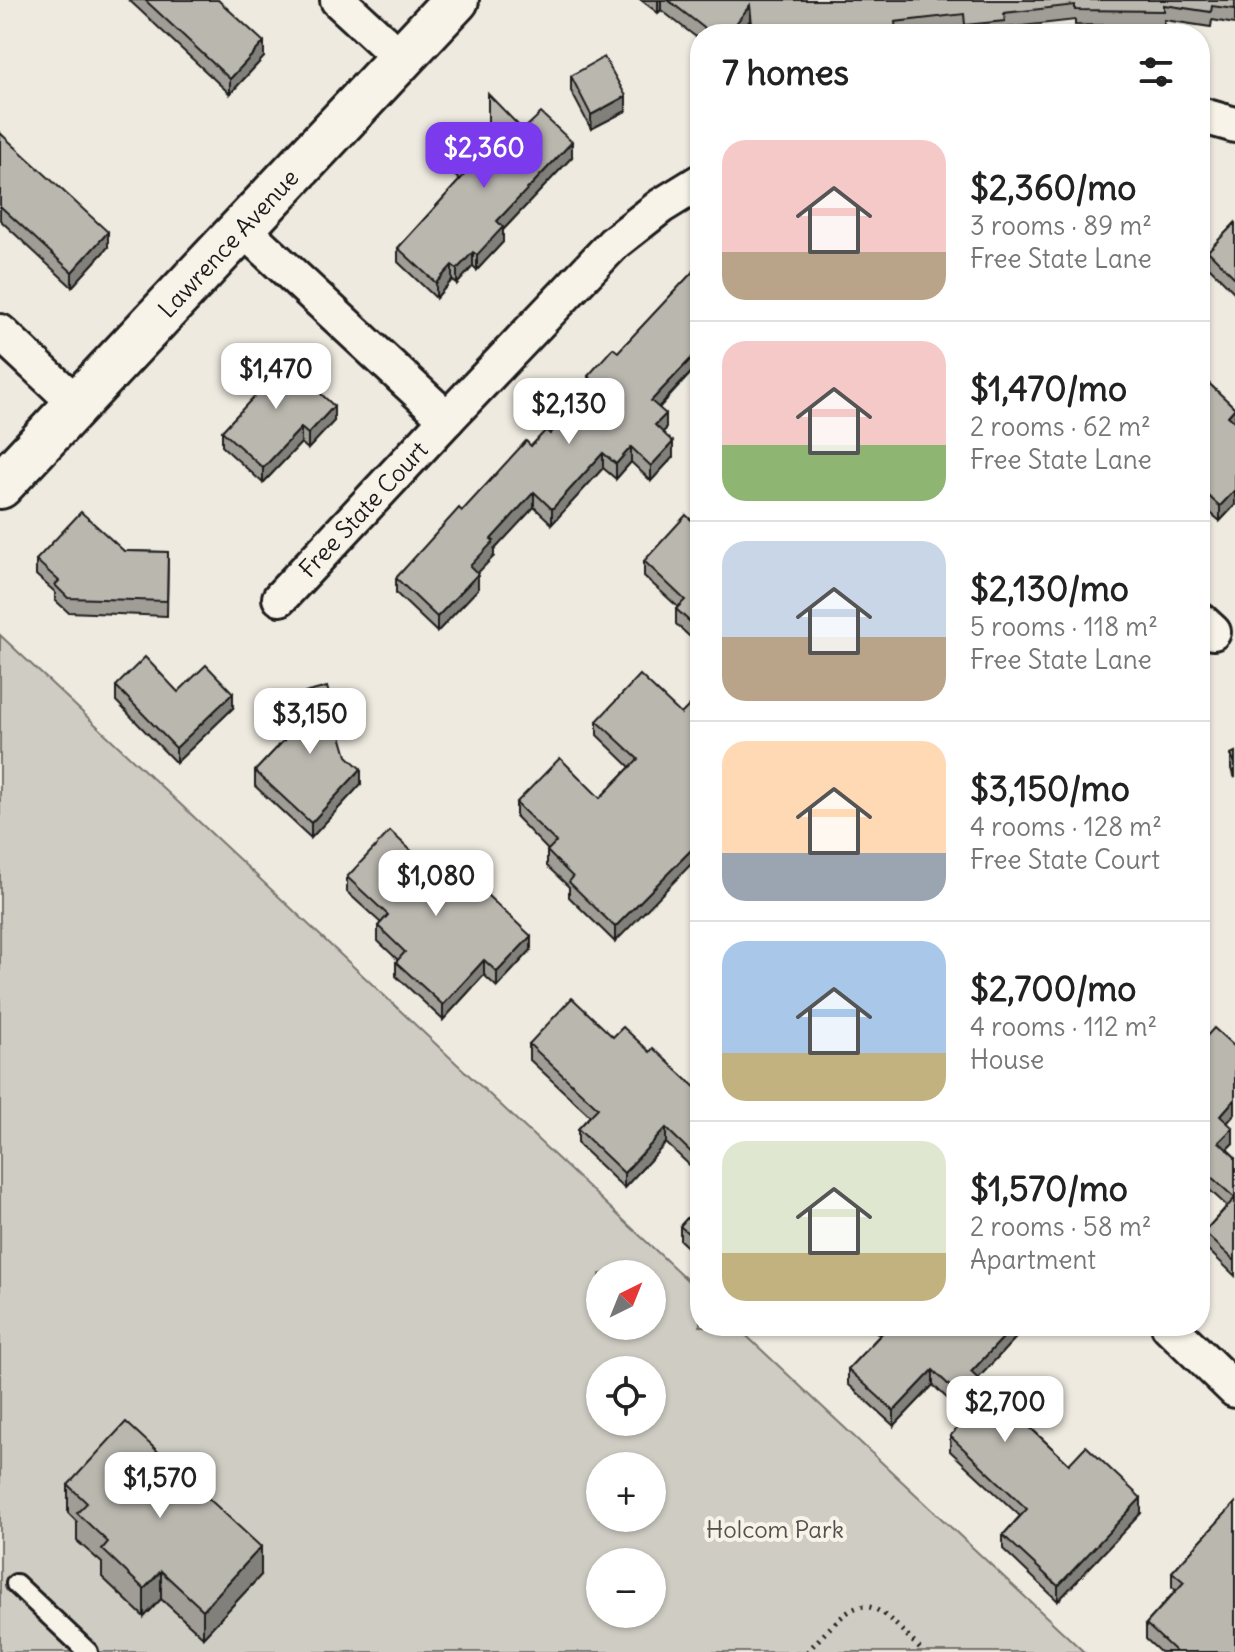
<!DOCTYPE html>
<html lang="en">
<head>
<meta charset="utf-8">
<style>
  :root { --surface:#fff; --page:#f6f6f6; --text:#222; --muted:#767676; --line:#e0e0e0; --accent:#7c3aed }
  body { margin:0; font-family:Delius,sans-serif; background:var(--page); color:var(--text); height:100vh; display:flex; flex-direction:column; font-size:30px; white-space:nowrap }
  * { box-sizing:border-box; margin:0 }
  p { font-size:26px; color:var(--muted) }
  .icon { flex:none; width:44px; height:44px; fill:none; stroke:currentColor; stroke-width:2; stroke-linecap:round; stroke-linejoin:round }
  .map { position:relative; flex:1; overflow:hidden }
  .panel { position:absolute; left:690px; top:24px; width:520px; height:1312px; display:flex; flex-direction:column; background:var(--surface); border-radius:32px; box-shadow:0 2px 6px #0004 }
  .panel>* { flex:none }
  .needle { width:52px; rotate:43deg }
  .tools { position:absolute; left:586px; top:1260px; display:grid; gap:16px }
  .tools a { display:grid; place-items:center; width:80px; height:80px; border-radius:50%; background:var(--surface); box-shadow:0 2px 6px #0004; font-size:40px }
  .price { position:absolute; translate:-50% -68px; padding:0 18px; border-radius:16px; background:#fff; color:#222; font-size:26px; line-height:52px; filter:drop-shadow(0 2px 4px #0008) }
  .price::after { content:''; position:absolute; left:50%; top:48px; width:24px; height:18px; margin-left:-12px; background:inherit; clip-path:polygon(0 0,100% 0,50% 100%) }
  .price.selected { background:var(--accent); color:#fff }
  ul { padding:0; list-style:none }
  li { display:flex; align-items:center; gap:24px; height:200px; padding:0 32px }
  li+li { border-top:2px solid var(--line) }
  li span { display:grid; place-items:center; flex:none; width:224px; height:160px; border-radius:24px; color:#555 }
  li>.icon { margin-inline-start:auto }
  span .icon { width:96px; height:96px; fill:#fffc; stroke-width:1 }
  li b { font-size:34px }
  h2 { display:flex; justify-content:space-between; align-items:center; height:96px; padding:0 32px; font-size:34px }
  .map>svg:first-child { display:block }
  .green { fill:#cfccc3; stroke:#767470; stroke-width:2; fill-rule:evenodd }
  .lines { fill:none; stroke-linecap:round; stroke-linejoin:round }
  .service-casing { stroke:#1c1c1c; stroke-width:24 }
  .minor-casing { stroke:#1c1c1c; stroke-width:40 }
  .tertiary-casing { stroke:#1c1c1c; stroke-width:50 }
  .path { stroke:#1c1c1c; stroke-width:5; stroke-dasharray:2 6; stroke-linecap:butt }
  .service { stroke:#f7f3e8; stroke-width:18 }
  .minor { stroke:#f7f3e8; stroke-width:34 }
  .tertiary { stroke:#f7f3e8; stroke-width:44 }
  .wall { fill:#a09d96; stroke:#1c1c1c; stroke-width:2 }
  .shaded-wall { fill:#82807a; stroke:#1c1c1c; stroke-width:2 }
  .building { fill:#bab7af; stroke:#1c1c1c; stroke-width:2 }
  .labels { text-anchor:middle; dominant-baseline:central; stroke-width:8; stroke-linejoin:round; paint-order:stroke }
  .street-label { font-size:24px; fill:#1c1c1c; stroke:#f7f3e8 }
  .park-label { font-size:24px; fill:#52514e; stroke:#f7f3e8 }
</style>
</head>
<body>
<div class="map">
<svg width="1235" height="1652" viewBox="0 0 1235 1652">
  <rect width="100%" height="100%" fill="#eeeae0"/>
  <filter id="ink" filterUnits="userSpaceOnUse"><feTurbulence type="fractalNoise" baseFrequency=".0125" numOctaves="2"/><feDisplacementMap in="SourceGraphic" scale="16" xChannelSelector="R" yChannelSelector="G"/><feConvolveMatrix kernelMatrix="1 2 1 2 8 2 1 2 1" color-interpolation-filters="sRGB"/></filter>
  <g filter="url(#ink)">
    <!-- green -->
    <path class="green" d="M0 635 700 1292V1326H736L1084 1652H0ZM600 1274H652V1326H600ZM600 1370H652V1422H600ZM600 1466H652V1518H600ZM600 1562H652V1614H600Z"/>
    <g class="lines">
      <!-- service casing -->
      <g class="service-casing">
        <polyline id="service" points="16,1584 88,1652"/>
      </g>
      <!-- minor casing -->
      <g class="minor-casing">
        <g id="minor">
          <polyline points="338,0 401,58"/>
          <polyline points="1200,115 1235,125"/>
          <polyline points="242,228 447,419 614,243 661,206 700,182"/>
          <polyline points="0,332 77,404"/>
          <polyline points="280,598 447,419"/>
          <polyline points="1200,620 1213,632"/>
          <polyline points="1169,1326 1235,1390"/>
        </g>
      </g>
      <!-- tertiary casing -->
      <g class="tertiary-casing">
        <polyline id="tertiary" points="0,486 456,0"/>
      </g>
      <!-- path -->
      <path class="path" d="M807 1652C862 1593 864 1590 921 1650"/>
      <!-- service -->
      <use href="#service" class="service"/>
      <!-- minor -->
      <use href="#minor" class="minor"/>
      <!-- tertiary -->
      <use href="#tertiary" class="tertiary"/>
    </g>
    <!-- wall -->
    <g class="wall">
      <polygon points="129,0 218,0 264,57 230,94"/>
      <polygon points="641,0 1235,0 1235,24 1212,20 1211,27 1164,20 1164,26 1075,25 1075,20 1005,28 1005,34 964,34 964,29 917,34 751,34 750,20 739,34 700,34 700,40 661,10 658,13"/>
      <polygon points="571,76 626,111 591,129 571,91"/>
      <polygon points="523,130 572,157 503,230 503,242 477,270 473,266 457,284 452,280 436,298 398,262 398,248 460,180 454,175 454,160"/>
      <polygon points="0,133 108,247 72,287 0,220"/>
      <polygon points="1235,223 1235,293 1208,266 1208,251"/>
      <polygon points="700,264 700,363 659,408 666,429 662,432 673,457 651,481 631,462 616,479 603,468 552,524 534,507 494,550 494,556 477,573 478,589 437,632 396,593 396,578 462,511 531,446 550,434 589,392 588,376 618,352"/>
      <polygon points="250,369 334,421 308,449 301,443 263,483 222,446 222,431 259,392 250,384"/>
      <polygon points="1200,375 1235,408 1235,505 1220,521 1200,504"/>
      <polygon points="700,528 700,654 700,646 676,624 676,609 678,607 644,576 644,561"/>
      <polygon points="124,551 168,552 167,616 68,612 55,600 55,592 36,575 36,560"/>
      <polygon points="116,686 178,692 233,708 176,763 116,701"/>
      <polygon points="283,699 361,784 311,838 255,786 255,771 289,735 283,714"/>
      <polygon points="681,714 615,942 569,897 569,887 547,866 547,851 548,850 516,817 516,803 600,798 630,767 597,735 597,721"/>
      <polygon points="1235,752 1235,778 1231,769 1231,754"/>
      <polygon points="431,869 531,950 497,987 484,975 443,1020 396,976 396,962 398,960 378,941 378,926 381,923 347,892 347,877"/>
      <polygon points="1200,1033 1233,1143 1227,1149 1235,1157 1235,1276 1204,1246 1204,1232 1227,1206 1200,1181"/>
      <polygon points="613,1037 650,1052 700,1092 700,1175 666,1143 624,1188 578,1144 578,1129 590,1116 529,1059 529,1044"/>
      <polygon points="700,1204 700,1259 680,1240 680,1226"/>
      <polygon points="876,1326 1022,1326 1022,1331 978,1378 1069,1464 1141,1513 1058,1601 1003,1549 1003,1535 1020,1516 950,1451 950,1436 968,1418 933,1385 894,1426 848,1384 848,1369 880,1335 876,1333"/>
      <polygon points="68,1485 261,1575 203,1637 161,1599 144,1617 102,1577 102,1563 77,1541 77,1522 68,1513"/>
      <polygon points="1235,1503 1235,1652 1160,1652 1146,1639 1146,1624 1176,1590 1172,1587 1172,1572"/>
    </g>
    <!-- shaded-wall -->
    <g class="shaded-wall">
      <polygon points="658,0 661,0 661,10 658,13"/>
      <polygon points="750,5 750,20 739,34 728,34"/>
      <polygon points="264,42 264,57 230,94 230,79"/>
      <polygon points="626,96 626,111 591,129 591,115"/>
      <polygon points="572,142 572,157 503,230 503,242 477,270 477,255 497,221"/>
      <polygon points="108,232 108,247 72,287 72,272"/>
      <polygon points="473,252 473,266 457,284 457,269"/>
      <polygon points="452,265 452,280 436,298 436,283"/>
      <polygon points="700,349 700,363 651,415 651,401"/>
      <polygon points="334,406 334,421 308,449 308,434"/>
      <polygon points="1235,408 1235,423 1228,416"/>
      <polygon points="666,414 666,429 655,440 655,425"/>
      <polygon points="301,428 301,443 263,483 263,468"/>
      <polygon points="673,442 673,457 651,481 651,466"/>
      <polygon points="631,447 631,462 616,479 616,464"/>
      <polygon points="603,453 603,468 552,524 552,509"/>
      <polygon points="1235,490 1235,505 1220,521 1220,506"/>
      <polygon points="534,492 534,507 494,550 494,556 470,581 470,566 491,539"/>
      <polygon points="478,574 478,589 437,632 437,617"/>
      <polygon points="233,693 233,708 176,763 176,748"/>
      <polygon points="361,769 361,784 311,838 311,823"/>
      <polygon points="700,841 700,855 615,942 615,927"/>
      <polygon points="531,936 531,950 497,987 497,972"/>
      <polygon points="484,960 484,975 443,1020 443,1005"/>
      <polygon points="1235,1099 1235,1114 1220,1131 1220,1116"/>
      <polygon points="666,1128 666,1143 624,1188 624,1173"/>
      <polygon points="1233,1128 1233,1143 1219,1157 1219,1142"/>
      <polygon points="1014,1326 1022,1326 1022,1331 971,1386 971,1372"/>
      <polygon points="933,1370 933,1385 894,1426 894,1411"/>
      <polygon points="1141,1498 1141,1513 1058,1601 1058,1586"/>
      <polygon points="261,1547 261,1575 203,1637 203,1610"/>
      <polygon points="161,1571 161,1599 144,1617 144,1589"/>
    </g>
    <!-- building -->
    <g class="building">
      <polygon points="145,0 218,0 264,42 230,79"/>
      <polygon points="668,0 1235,0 1235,9 1212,6 1211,12 1164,5 1164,11 1075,10 1075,5 1004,13 1005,21 965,25 964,14 895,22 896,33 885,34 859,34 858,31 832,34 753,34 750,5 728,34 712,34"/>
      <polygon points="604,57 626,96 591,115 571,76"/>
      <polygon points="488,94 523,130 541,113 572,142 497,221 503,227 477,255 473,252 457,269 452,265 436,283 398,248 467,172 454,160 488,125"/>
      <polygon points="0,133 108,232 72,272 0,206"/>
      <polygon points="1235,223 1235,278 1208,251"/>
      <polygon points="700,264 700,349 651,401 666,414 655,425 673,442 651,466 631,447 616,464 603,453 552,509 534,492 491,539 494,541 470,566 478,574 437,617 396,578 459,508 462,511 526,441 531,446 546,430 550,434 597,384 588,376 613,348 618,352"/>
      <polygon points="267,350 301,381 304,378 334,406 308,434 301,428 263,468 222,431 266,384 250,369"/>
      <polygon points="1200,375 1235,408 1228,416 1235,422 1235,490 1220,506 1200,489"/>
      <polygon points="81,512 124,551 168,552 167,601 68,598 55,585 59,581 36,560"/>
      <polygon points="686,515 700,528 700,631 676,609 685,600 644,561"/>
      <polygon points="145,657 178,692 206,665 233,693 176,748 116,686"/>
      <polygon points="640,675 681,714 691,704 700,713 700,841 615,927 569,882 573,877 547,851 556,842 516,803 560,758 600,798 638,759 597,721"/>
      <polygon points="327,687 347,756 361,769 311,823 255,771 292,732 283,699"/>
      <polygon points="1235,752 1235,764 1231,754"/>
      <polygon points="390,831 431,869 440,859 467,884 471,880 531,936 497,972 484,960 443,1005 396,962 405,952 378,926 388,915 347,877"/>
      <polygon points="572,998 613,1037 623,1027 650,1052 653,1048 700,1092 700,1161 666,1128 624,1173 578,1129 598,1108 529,1044"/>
      <polygon points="1214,1028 1235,1047 1235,1099 1220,1116 1233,1128 1219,1142 1235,1157 1235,1261 1204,1232 1235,1198 1200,1167 1200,1033 1205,1038"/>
      <polygon points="700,1204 700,1244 680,1226"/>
      <polygon points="885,1326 1014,1326 971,1372 1069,1464 1086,1446 1141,1498 1058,1586 1003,1535 1027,1509 950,1436 975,1410 933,1370 894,1411 848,1369 887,1328"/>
      <polygon points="126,1422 261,1547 203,1610 161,1571 144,1589 102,1549 108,1542 77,1513 87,1503 68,1485"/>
      <polygon points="1235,1503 1235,1652 1176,1652 1146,1624 1184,1582 1172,1572"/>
    </g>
  </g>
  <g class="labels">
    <!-- street labels -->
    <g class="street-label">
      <text transform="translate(228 243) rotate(-47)">Lawrence Avenue</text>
      <text transform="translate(363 509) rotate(-47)">Free State Court</text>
    </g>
    <!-- park labels -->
    <g class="park-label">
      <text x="775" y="1529">Holcom Park</text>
    </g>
  </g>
</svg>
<div class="tools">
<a><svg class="needle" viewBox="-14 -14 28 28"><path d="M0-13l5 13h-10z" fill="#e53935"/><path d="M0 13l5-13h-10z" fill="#767676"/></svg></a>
<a><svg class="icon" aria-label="locate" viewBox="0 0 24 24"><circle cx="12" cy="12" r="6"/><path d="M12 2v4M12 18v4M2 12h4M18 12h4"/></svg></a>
<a>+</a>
<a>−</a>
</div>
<b class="price selected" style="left:484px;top:190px">$2,360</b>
<b class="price" style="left:276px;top:411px">$1,470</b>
<b class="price" style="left:569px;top:446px">$2,130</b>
<b class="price" style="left:310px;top:756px">$3,150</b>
<b class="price" style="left:436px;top:918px">$1,080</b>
<b class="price" style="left:1005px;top:1444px">$2,700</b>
<b class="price" style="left:160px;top:1520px">$1,570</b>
<section class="panel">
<h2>7 homes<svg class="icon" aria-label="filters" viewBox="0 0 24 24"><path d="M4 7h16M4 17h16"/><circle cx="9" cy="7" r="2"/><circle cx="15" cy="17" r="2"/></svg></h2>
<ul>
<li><span style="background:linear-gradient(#f6c9c9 70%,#b9a48a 0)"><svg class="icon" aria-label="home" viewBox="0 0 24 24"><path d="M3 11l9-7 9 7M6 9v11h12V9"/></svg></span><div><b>$2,360/mo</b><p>3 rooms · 89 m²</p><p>Free State Lane</p></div></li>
<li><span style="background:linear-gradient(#f6c9c9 65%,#8fb573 0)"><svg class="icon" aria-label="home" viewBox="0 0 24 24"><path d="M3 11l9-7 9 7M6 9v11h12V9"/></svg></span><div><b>$1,470/mo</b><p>2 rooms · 62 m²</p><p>Free State Lane</p></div></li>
<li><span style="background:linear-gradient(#c9d6e8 60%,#b9a48a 0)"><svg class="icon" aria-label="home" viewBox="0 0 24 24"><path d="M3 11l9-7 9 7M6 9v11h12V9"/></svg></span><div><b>$2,130/mo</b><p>5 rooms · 118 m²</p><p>Free State Lane</p></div></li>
<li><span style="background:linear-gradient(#ffd9b3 70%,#9aa5b1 0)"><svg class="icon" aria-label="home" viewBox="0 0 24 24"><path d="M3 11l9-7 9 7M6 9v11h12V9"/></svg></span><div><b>$3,150/mo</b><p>4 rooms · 128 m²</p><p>Free State Court</p></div></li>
<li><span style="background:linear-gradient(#a9c7e8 70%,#c2b280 0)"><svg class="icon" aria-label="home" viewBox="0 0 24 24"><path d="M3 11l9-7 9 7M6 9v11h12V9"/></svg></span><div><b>$2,700/mo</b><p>4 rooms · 112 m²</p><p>House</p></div></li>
<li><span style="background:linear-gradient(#dfe7d0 70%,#c2b280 0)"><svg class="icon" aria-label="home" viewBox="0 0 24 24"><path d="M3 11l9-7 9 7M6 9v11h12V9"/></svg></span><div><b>$1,570/mo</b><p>2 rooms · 58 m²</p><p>Apartment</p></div></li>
</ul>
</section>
</div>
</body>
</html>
